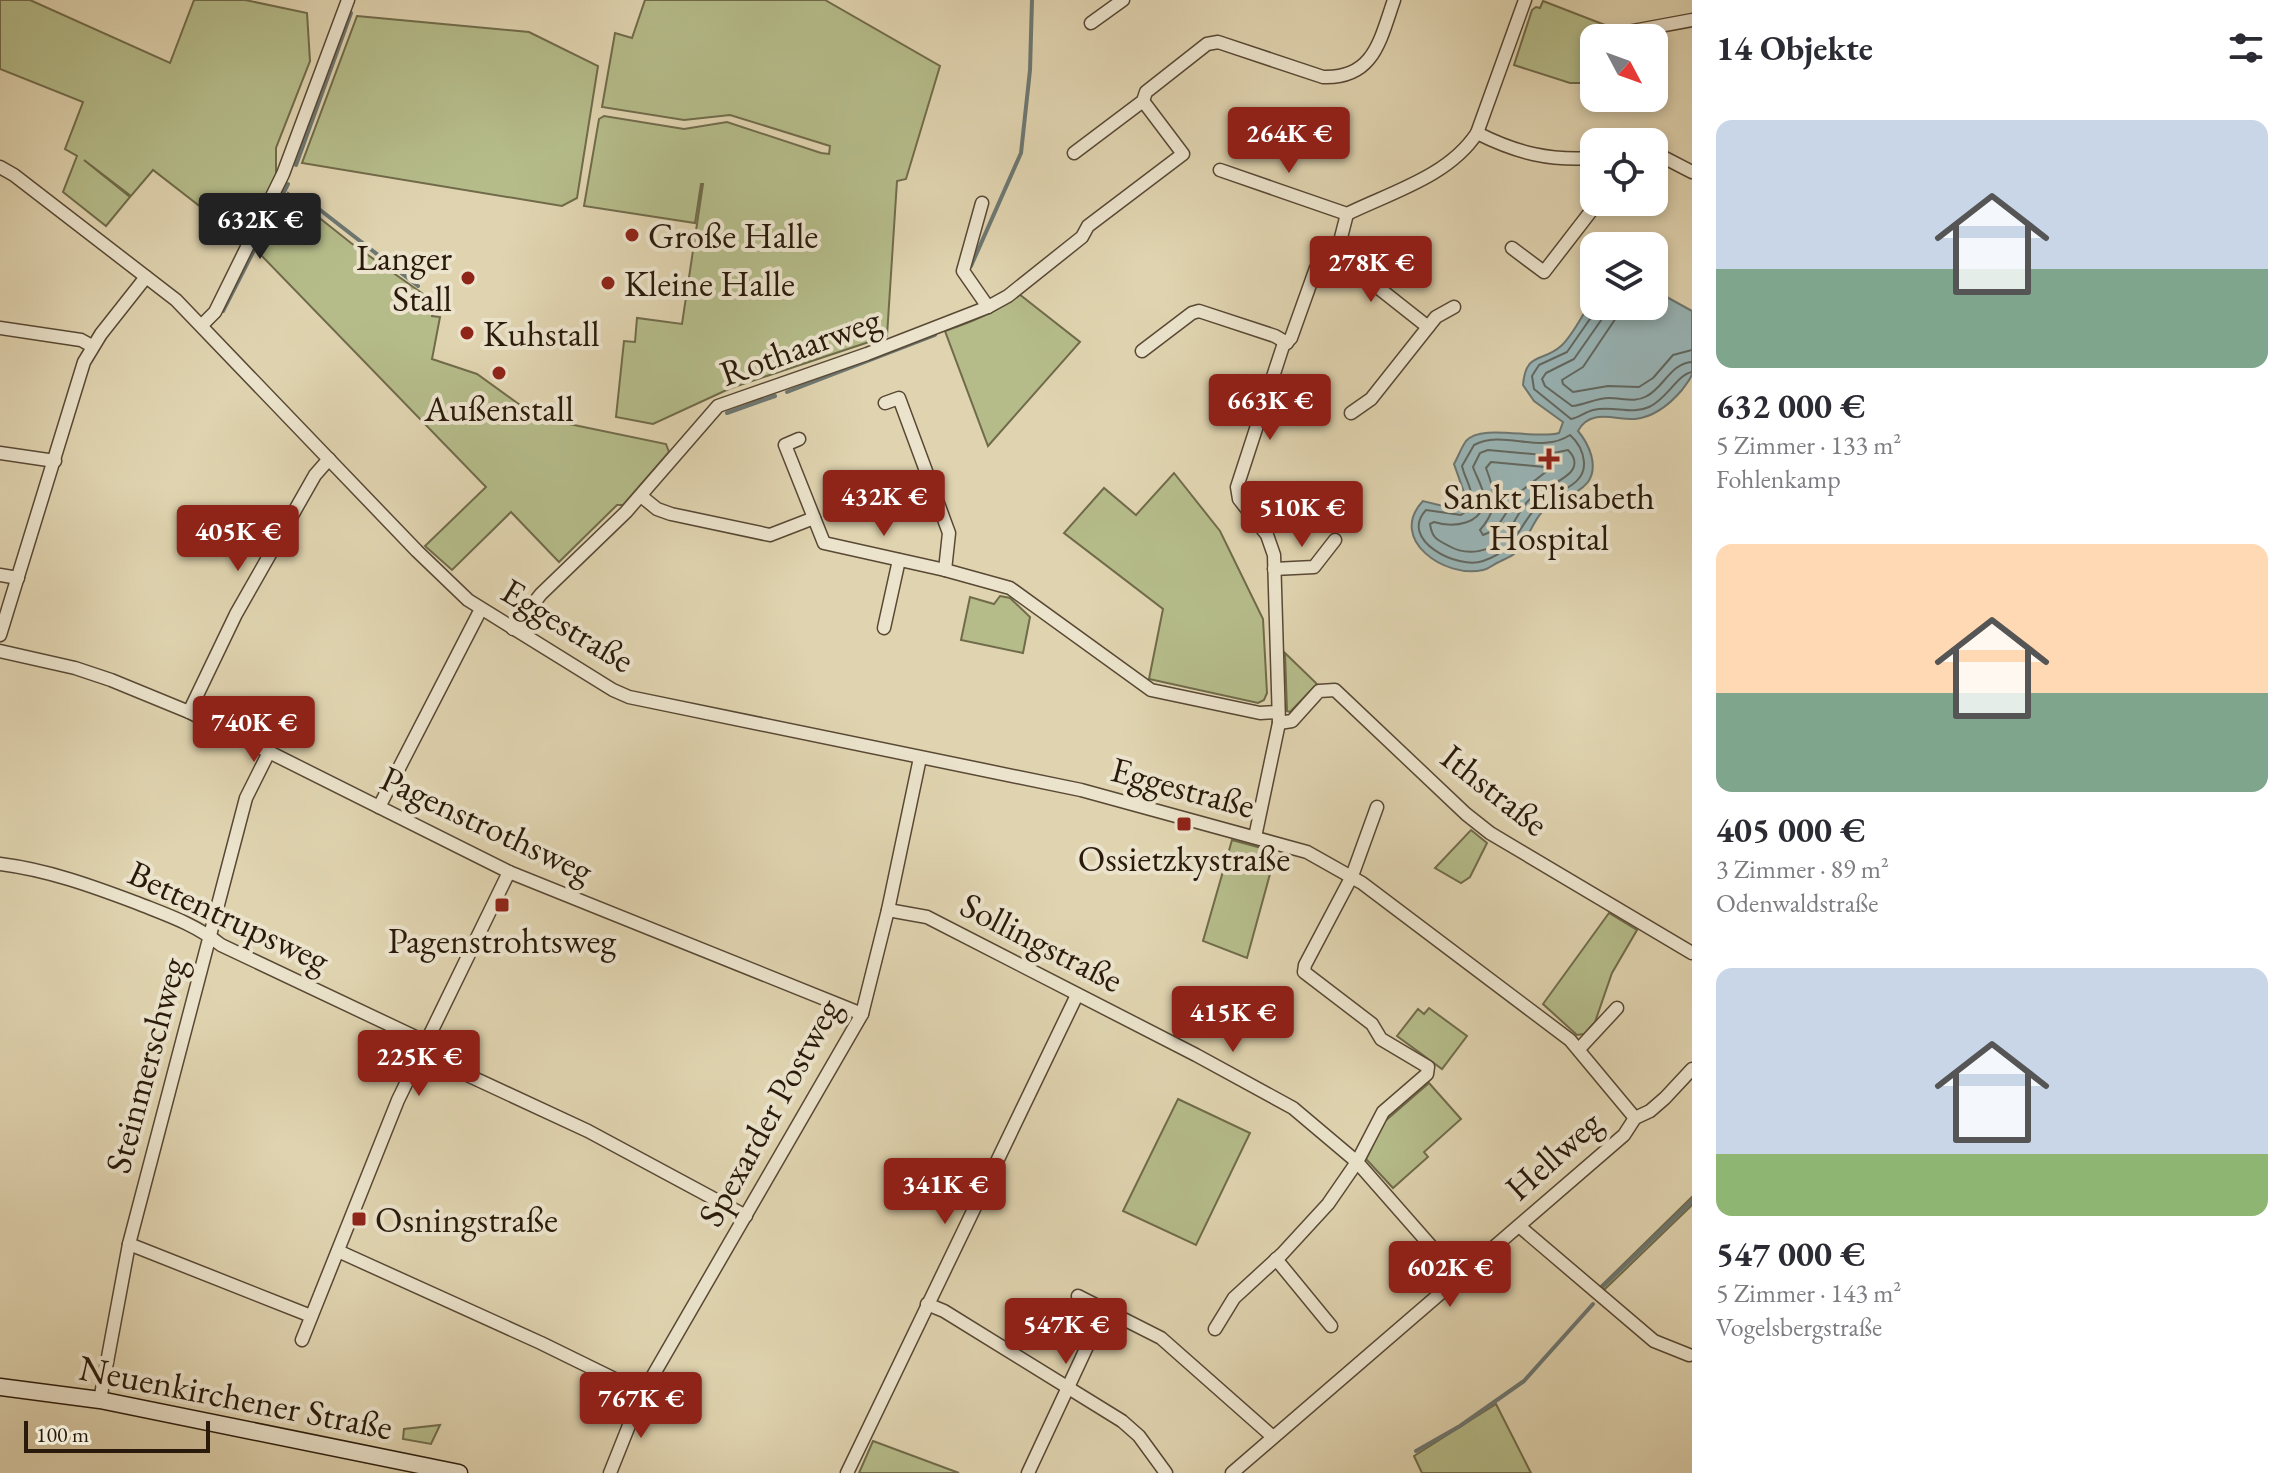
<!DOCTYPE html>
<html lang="de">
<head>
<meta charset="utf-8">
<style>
  :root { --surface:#fff; --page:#f7f7f7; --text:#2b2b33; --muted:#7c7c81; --accent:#8f2418 }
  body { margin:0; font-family:"EB Garamond",serif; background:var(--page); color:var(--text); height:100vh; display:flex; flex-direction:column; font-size:30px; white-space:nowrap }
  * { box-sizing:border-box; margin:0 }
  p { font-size:26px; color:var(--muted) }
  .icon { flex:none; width:44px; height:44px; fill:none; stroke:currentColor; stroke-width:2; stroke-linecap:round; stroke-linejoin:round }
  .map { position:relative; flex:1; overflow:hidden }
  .side { display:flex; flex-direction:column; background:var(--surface); width:600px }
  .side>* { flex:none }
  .needle { width:52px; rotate:131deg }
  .fabs { position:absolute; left:1580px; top:24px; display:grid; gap:16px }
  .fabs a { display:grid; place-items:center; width:88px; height:88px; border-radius:16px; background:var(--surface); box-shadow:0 4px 12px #0003; font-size:40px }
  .scale { position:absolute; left:24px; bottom:20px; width:186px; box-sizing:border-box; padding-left:8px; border:4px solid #2a1a0b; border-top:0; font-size:22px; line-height:28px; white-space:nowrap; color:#2a1a0b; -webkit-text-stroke:6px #ebe3cc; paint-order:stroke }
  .price { position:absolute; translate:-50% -68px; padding:0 18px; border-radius:8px; background:var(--accent); color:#fff; font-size:26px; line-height:52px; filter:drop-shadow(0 2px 4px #0008) }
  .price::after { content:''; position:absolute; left:50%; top:48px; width:24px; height:18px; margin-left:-12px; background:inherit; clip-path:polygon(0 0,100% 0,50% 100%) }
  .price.current { background:#222; color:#fff }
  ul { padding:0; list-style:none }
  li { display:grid; align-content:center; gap:16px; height:424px; padding:0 24px }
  li span { display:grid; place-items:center; height:248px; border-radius:16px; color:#555 }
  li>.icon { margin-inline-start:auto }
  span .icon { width:144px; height:144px; fill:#fffc; stroke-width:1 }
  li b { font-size:34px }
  h2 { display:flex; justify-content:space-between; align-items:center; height:96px; padding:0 24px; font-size:34px }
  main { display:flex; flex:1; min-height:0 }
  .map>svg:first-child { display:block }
  .green { fill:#b5bc8a; stroke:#706b4a; stroke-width:2 }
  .water { fill:#99b5b7; stroke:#6d7772; stroke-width:2 }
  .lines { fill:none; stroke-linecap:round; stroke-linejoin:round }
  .shore { stroke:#626861; stroke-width:2 }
  .stream { stroke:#6d7772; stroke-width:4 }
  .minor-casing { stroke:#584834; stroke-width:15 }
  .secondary-casing { stroke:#2a1a0b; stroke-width:19 }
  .minor { stroke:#ebe3cc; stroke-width:12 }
  .secondary { stroke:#ebe3cc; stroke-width:16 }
  .poi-dot { fill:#8f2418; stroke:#ebe3cc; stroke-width:3 }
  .labels { text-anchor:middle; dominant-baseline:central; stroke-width:8; stroke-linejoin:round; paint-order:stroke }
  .poi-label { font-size:36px; fill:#2a1a0b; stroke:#ebe3cc; text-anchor:start }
  .street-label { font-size:36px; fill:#2a1a0b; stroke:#ebe3cc }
</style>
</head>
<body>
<main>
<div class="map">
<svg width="1692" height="1473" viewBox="0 0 1692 1473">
  <rect width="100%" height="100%" fill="#e0d4b0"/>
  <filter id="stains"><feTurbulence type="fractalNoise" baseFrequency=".0025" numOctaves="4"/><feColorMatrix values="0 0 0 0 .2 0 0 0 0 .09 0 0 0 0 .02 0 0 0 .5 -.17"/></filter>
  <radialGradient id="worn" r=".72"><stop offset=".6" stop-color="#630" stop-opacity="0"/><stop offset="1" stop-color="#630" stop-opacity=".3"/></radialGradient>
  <!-- green -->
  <g class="green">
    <polygon points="0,0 30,0 170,63 194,0 245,0 307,13 310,61 276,148 276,176 242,239 153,170 131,196 84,160 130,197 106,226 63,192 77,156 65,149 83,102 0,69"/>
    <polygon points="645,0 825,0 940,66 906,179 897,181 887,336 731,388 653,424 616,417 624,341 635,342 637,318 682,324 703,184 701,184 695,223 584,206 599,119 604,116 684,129 727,122 821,153 829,154 830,146 730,115 684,120 602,107 615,33 632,38"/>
    <polygon points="1543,1 1618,30 1619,38 1594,38 1594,83 1570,83 1514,65 1532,10 1536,7 1540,8"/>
    <polygon points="357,16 529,32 598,66 577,198 562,206 302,163"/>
    <polygon points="288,193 351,243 433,301 432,316 440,317 432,359 477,374 527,410 550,420 666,444 669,452 623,505 617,505 559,562 511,512 452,570 425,546 486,487 258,252"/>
    <path d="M1019 294 1080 342 988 446 945 331C972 322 996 312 1019 294Z"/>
    <polygon points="1174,473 1220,531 1263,619 1267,693 1264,700 1258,703 1149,679 1163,609 1064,533 1104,488 1136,515"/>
    <polygon points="1000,596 1010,598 1030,617 1023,653 961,640 970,597 994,604"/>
    <polygon points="1285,653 1317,684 1290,712 1287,711"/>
    <polygon points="1471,830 1487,843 1470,877 1461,883 1435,868"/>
    <polygon points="1232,840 1276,852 1247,958 1203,941"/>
    <polygon points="1609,913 1637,930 1612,973 1595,1022 1584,1034 1577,1035 1543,1004"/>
    <polygon points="1429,1008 1467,1036 1442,1069 1397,1036 1418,1009 1424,1014"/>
    <polygon points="1429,1083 1461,1119 1424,1152 1428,1157 1393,1188 1366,1159 1384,1122"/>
    <polygon points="1178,1099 1250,1133 1196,1245 1123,1211"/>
    <polygon points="1692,1197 1692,1205 1603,1291 1599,1288"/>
    <polygon points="1496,1404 1531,1473 1422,1473 1414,1456"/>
    <polygon points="440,1425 431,1444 403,1439 404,1429"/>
    <polygon points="873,1441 959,1473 859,1473"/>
  </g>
  <!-- water -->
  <path class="water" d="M1654 290 1692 311C1692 329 1692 357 1692 374 1691 379 1685 385 1682 390 1670 404 1654 417 1635 419 1615 420 1590 408 1578 431 1589 444 1599 466 1588 482 1577 496 1555 500 1542 512 1531 524 1527 543 1515 553 1511 557 1504 559 1499 562 1494 564 1488 569 1483 570 1445 579 1387 539 1423 501L1447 507 1461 506 1466 498 1454 464C1458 457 1461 448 1466 441 1481 423 1535 440 1559 433L1563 422 1534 401 1523 385C1526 351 1542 363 1561 346 1573 335 1582 315 1591 302L1594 300V306H1654Z"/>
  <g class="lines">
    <!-- shore -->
    <g class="shore">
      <path d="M1599 306 1567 352 1539 365 1532 376 1534 389 1571 419C1578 418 1585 412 1593 410 1612 405 1632 415 1649 407 1666 400 1678 374 1692 372"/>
      <path d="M1611 306 1574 359 1546 373 1542 379 1545 386 1572 406C1584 405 1596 398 1609 398 1623 398 1635 403 1647 396 1664 387 1671 363 1692 362"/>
      <polyline points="1624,306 1583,367 1562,380 1563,384 1573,392 1608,386 1639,387 1653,378 1673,355 1692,350"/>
      <path d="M1570 435C1578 442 1583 451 1584 462 1586 489 1548 492 1534 510 1515 533 1515 550 1483 561 1458 570 1398 540 1426 510L1461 515C1483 502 1466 484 1462 466L1474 445C1504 429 1540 455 1570 435Z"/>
      <path d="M1488 450 1544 455 1568 450C1572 454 1576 459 1574 466 1572 478 1539 490 1530 499 1519 509 1514 525 1505 536 1492 553 1466 556 1449 546 1437 540 1432 538 1430 524L1434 522C1453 528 1485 525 1484 497 1483 487 1476 476 1473 467L1480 453Z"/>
      <path d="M1491 462 1544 467 1547 471 1520 492 1495 530 1483 535 1480 530C1499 508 1496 494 1486 468Z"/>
    </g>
    <!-- stream -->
    <g class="stream">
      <polyline points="296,165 351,13"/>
      <polyline points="306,199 418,286"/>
      <polyline points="971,266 1021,153 1030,70 1032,0"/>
      <polyline points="223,311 288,184"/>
      <polyline points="787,392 935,335"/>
      <polyline points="727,413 775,396"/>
      <polyline points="1600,1289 1692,1201"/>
      <polyline points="1416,1451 1460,1426 1524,1381 1593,1304"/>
    </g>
    <!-- minor casing -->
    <g class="minor-casing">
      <g id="minor">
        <polyline points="1091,23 1123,0"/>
        <polyline points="1622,33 1692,20"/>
        <path d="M1477 133C1517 153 1549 161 1594 158"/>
        <path d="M1074 153 1143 101 1146 92 1207 44 1218 42 1323 77C1374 79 1380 40 1394 0"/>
        <polyline points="1654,157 1663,157 1692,172"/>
        <polyline points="0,167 14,175 176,300 417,551 468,600 613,690 629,697 1081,790 1307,852 1362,883 1570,1040 1635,1118"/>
        <path d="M1220 170 1347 214C1392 192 1449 176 1477 133L1525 0"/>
        <polyline points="982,203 963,271 988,307"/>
        <polyline points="1512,248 1544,272 1598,202"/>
        <polyline points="1335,261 1343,269 1371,282 1428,327"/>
        <polyline points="1335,261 1347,214"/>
        <polyline points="202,325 215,312 283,174 348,0"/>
        <polyline points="0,328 81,340 92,346"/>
        <polyline points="1142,351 1192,313 1199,311 1275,336 1287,343"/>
        <polyline points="885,403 899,398 949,533 945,570"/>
        <polyline points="1351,413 1371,399 1436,317 1454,307"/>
        <polyline points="799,439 785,445 824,543 945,570 1010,588 1151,690 1260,713 1278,712"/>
        <polyline points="0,453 55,461"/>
        <polyline points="641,496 657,509 671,514 770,535 814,518"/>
        <polyline points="1274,569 1314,567 1335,540"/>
        <polyline points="0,575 18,578"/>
        <polyline points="884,628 899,560"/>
        <polyline points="513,629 541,594 626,512 718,406 867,354 988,307 1008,296 1082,237 1088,226 1183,154 1143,101"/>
        <polyline points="0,635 84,362 101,334 146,277"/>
        <polyline points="0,651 75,668 111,680 189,712 509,872 862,1014"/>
        <polyline points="189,712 236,614 315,475 329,459"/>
        <polyline points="1279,723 1292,721 1319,691 1335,690 1466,814 1490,833 1692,953"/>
        <polyline points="379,807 481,609"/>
        <polyline points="1255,837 1279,723 1274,555 1267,535 1239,499 1237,487 1283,346 1291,338 1316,268 1335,261"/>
        <path d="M0 864C48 870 92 886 137 903 167 915 195 924 221 945L426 1042"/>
        <polyline points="888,910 927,917 1196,1055 1293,1108 1357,1162 1459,1278"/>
        <polyline points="1579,1049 1617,1008"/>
        <polyline points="420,1053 588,1131 746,1216"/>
        <polyline points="1519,1226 1654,1341 1689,1355"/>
        <polyline points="129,1244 311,1316"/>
        <polyline points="338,1251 541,1343 643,1393"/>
        <polyline points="1276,1259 1331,1326"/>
        <polyline points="1078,1296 1161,1338 1273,1437"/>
        <polyline points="927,1304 944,1311 1122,1421 1139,1436 1166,1473"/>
        <polyline points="1215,1329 1234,1298 1282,1254 1328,1204 1357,1162 1383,1112 1427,1074 1428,1067 1381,1039 1372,1024 1304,972 1305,965 1352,876 1377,807"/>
        <polyline points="302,1340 398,1100 509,872"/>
        <polyline points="100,1400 129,1244 246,798 269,752"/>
        <polyline points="610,1473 640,1398 862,1014 888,910 920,758"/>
        <polyline points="847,1473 1077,995"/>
        <polyline points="1028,1473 1105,1308"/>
        <polyline points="1232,1473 1624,1135 1635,1118 1650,1111 1665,1098 1692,1069"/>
      </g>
    </g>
    <!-- secondary casing -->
    <g class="secondary-casing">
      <polyline id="secondary" points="0,1387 100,1400 459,1473"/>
    </g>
    <!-- minor -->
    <use href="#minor" class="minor"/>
    <!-- secondary -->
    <use href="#secondary" class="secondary"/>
  </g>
  <!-- markers -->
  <g class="poi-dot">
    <circle cx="632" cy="235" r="8"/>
    <circle cx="468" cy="278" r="8"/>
    <circle cx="608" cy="283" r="8"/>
    <circle cx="467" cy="333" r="8"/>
    <circle cx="499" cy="373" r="8"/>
    <path d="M1545 447h8v8h8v8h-8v8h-8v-8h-8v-8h8z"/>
    <rect x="1176" y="816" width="16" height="16" rx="4"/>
    <rect x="494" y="897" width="16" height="16" rx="4"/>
    <rect x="351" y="1211" width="16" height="16" rx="4"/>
  </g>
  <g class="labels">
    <!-- poi labels -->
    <g class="poi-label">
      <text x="648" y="235">Große Halle</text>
      <text x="452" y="257" text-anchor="end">Langer<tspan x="452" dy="41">Stall</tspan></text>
      <text x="624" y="283">Kleine Halle</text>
      <text x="483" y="333">Kuhstall</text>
      <text x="499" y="408" text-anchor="middle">Außenstall</text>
      <text x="1549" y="496" text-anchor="middle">Sankt Elisabeth<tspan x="1549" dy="41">Hospital</tspan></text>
      <text x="1184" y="858" text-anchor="middle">Ossietzkystraße</text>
      <text x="502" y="940" text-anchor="middle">Pagenstrohtsweg</text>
      <text x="375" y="1219">Osningstraße</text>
    </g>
    <!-- street labels -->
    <g class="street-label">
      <text transform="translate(800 346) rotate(-20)">Rothaarweg</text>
      <text transform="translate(568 625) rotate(31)">Eggestraße</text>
      <text transform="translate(1183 787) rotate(15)">Eggestraße</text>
      <text transform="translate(1495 790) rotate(38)">Ithstraße</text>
      <text transform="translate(487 824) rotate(25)">Pagenstrothsweg</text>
      <text transform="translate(229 916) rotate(25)">Bettentrupsweg</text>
      <text transform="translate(1042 942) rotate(27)">Sollingstraße</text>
      <text transform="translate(145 1065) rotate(-75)">Steinmerschweg</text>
      <text transform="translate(769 1112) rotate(-61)">Spexarder Postweg</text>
      <text transform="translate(1553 1155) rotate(-42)">Hellweg</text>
      <text transform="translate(236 1397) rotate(11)">Neuenkirchener Straße</text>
    </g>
  </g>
  <rect width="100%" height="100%" filter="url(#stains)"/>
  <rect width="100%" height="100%" fill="url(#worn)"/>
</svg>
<div class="fabs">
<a><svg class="needle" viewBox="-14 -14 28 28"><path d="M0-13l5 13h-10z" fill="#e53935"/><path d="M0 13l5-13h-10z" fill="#7c7c81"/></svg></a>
<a><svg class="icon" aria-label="locate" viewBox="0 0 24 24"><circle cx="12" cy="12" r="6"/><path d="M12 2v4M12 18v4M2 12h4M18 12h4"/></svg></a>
<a><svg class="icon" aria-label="layers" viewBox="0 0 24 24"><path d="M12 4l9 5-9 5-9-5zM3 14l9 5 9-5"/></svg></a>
</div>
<div class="scale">100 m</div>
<b class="price" style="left:1289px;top:175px">264K €</b>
<b class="price current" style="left:260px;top:261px">632K €</b>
<b class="price" style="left:1371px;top:304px">278K €</b>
<b class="price" style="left:1270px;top:442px">663K €</b>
<b class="price" style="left:884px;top:538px">432K €</b>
<b class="price" style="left:1302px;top:549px">510K €</b>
<b class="price" style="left:238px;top:573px">405K €</b>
<b class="price" style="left:254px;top:764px">740K €</b>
<b class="price" style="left:1233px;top:1054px">415K €</b>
<b class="price" style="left:419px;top:1098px">225K €</b>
<b class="price" style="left:945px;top:1226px">341K €</b>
<b class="price" style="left:1450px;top:1309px">602K €</b>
<b class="price" style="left:1066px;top:1366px">547K €</b>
<b class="price" style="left:641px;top:1440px">767K €</b>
</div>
<section class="side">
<h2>14 Objekte<svg class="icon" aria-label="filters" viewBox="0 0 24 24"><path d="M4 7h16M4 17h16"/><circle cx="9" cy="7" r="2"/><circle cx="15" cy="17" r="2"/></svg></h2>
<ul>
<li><span style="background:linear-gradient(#c9d6e8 60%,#7fa58c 0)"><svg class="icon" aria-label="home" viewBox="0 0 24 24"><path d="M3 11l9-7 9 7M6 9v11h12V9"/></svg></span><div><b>632 000 €</b><p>5 Zimmer · 133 m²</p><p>Fohlenkamp</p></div></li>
<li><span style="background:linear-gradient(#ffd9b3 60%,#7fa58c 0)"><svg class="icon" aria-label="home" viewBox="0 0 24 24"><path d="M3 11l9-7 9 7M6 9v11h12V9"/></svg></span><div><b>405 000 €</b><p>3 Zimmer · 89 m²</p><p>Odenwaldstraße</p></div></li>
<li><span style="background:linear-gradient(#c9d6e8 75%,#8fb573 0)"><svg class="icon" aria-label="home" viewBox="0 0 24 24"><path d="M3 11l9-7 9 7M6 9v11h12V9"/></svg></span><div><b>547 000 €</b><p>5 Zimmer · 143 m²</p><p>Vogelsbergstraße</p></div></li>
</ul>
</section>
</main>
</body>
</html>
